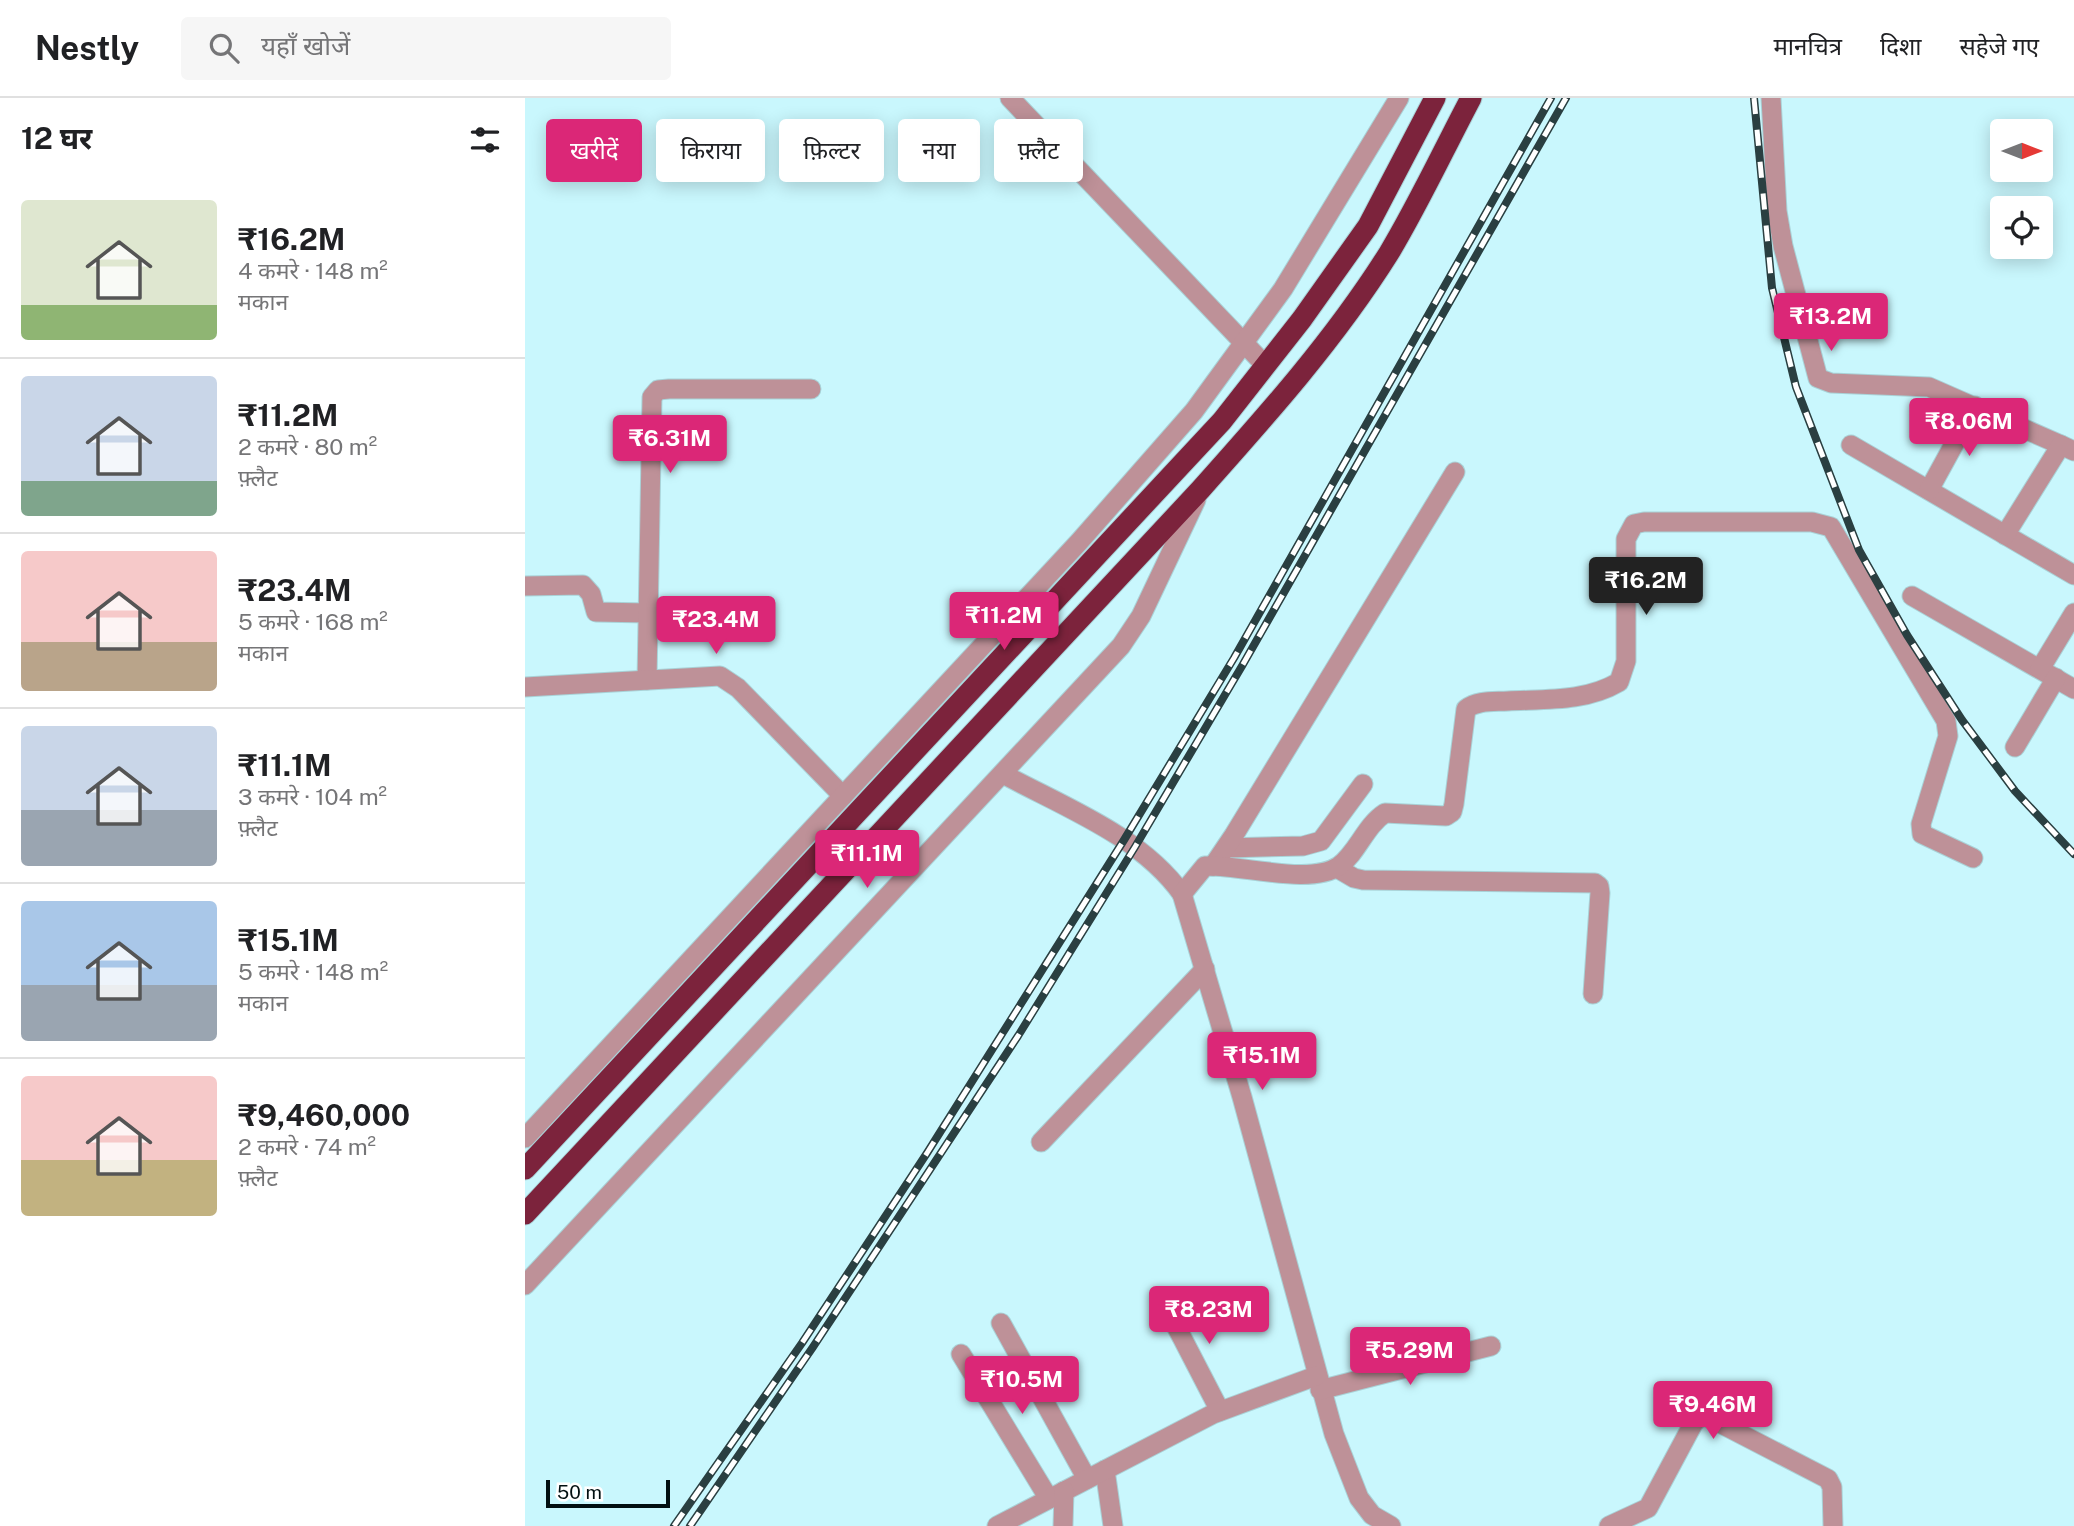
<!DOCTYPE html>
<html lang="hi">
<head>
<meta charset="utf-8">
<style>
  :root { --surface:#fff; --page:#f6f6f6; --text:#202124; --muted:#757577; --line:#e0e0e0; --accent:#db2777 }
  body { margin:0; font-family:"Public Sans","Noto Sans Devanagari",sans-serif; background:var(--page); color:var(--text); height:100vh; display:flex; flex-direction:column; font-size:26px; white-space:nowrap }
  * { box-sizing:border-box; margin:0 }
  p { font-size:23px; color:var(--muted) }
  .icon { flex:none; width:38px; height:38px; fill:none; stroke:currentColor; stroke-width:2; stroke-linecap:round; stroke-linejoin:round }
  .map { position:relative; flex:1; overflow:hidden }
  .sheet { display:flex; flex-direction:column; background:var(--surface); width:525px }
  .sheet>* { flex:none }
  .banner { position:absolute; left:21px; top:21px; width:665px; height:63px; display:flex; gap:14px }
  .needle { width:46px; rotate:90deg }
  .tools { position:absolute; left:1465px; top:21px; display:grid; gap:14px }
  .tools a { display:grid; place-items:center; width:63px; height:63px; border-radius:7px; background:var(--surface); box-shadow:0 4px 18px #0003; font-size:35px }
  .scale { position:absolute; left:21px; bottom:18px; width:124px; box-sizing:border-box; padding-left:7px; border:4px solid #010f11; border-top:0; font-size:19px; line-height:24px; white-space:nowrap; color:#010f11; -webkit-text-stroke:5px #fff; paint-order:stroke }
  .price { position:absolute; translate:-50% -60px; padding:0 16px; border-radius:7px; background:var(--accent); color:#fff; font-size:23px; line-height:46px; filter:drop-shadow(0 2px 4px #0008) }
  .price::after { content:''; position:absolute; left:50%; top:42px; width:21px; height:16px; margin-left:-10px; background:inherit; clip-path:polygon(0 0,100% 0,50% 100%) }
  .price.selected { background:#222; color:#fff }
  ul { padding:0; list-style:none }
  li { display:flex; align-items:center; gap:21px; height:175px; padding:0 21px }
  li+li { border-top:2px solid var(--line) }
  li span { display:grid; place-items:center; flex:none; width:196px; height:140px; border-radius:7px; color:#555 }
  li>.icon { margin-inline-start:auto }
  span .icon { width:84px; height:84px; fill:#fffc; stroke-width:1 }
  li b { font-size:30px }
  h2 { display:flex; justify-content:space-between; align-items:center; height:84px; padding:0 21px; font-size:30px }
  .tag { padding:0 24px; border-radius:7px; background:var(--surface); box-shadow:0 4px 18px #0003; font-size:24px; line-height:63px }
  .tag.selected { background:var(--accent); color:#fff }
  header { display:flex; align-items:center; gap:42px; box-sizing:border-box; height:98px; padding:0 35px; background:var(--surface); border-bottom:2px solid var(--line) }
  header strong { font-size:33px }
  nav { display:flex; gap:38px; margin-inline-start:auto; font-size:24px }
  .search { width:490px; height:63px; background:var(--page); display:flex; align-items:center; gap:18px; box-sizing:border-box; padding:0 24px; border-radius:7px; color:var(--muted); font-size:26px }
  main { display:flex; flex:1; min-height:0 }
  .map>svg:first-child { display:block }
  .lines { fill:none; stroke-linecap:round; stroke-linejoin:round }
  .minor-casing { stroke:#a9d2d7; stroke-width:21 }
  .highway-casing { stroke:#a9d2d7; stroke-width:23 }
  .minor { stroke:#be9198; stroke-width:19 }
  .highway { stroke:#7c233c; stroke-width:21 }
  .rail-casing { stroke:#2a3f41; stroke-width:8 }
  .rail { stroke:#fff; stroke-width:5; stroke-dasharray:16; stroke-linecap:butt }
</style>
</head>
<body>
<header>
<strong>Nestly</strong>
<div class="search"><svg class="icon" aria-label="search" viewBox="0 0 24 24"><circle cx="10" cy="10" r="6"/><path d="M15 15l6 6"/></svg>यहाँ खोजें</div>
<nav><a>मानचित्र</a><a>दिशा</a><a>सहेजे गए</a></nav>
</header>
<main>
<section class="sheet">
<h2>12 घर<svg class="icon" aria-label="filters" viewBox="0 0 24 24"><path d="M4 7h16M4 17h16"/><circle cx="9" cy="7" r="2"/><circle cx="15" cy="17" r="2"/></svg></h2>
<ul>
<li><span style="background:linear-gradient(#dfe7d0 75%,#8fb573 0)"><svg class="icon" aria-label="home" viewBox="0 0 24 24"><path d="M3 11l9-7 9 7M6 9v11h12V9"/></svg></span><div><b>₹16.2M</b><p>4 कमरे · 148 m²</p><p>मकान</p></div></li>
<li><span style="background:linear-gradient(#c9d6e8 75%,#7fa58c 0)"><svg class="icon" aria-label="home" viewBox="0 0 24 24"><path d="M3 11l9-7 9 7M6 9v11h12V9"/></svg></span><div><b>₹11.2M</b><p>2 कमरे · 80 m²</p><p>फ़्लैट</p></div></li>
<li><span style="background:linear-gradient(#f6c9c9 65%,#b9a48a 0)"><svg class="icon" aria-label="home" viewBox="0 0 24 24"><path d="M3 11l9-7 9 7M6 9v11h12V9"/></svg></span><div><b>₹23.4M</b><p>5 कमरे · 168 m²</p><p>मकान</p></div></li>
<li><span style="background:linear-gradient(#c9d6e8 60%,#9aa5b1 0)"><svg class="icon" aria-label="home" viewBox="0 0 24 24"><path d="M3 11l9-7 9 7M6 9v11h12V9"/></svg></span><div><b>₹11.1M</b><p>3 कमरे · 104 m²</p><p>फ़्लैट</p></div></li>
<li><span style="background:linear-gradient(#a9c7e8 60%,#9aa5b1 0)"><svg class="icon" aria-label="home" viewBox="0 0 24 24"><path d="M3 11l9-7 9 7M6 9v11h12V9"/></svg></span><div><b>₹15.1M</b><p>5 कमरे · 148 m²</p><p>मकान</p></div></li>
<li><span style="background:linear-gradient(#f6c9c9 60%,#c2b280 0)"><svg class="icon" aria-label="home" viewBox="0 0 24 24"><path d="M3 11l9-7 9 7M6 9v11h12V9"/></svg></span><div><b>₹9,460,000</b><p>2 कमरे · 74 m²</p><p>फ़्लैट</p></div></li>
</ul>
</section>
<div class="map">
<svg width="1549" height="1428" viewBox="0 0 1549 1428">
  <rect width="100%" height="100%" fill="#c9f7fd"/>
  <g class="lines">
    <!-- minor casing -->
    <g class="minor-casing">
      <g id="minor">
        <polyline points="485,0 740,267"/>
        <polyline points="1246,0 1252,113 1258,148 1293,280 1306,285 1404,289 1536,347"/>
        <polyline points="1326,347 1549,477"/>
        <polyline points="1404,392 1450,308"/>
        <polyline points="1480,437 1536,347 1549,353"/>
        <polyline points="0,488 58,487 66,496 71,514 123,515"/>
        <polyline points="1387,498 1549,591"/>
        <polyline points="1515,571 1549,515"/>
        <polyline points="122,582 127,299 133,292 144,291 286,291"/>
        <polyline points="0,589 195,578 213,590 318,698"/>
        <polyline points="1490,649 1531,580"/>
        <path d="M478 676C539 709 616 738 657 796L717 999 809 1336 834 1400 847 1417 866 1428"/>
        <polyline points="701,750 778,748 796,743 838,686"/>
        <polyline points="688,768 709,737 930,374"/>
        <polyline points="812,770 829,780 838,782 1070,785 1074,788 1075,795 1068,896"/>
        <path d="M657 796 680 768C715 766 785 788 814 768 833 754 840 728 860 715L921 718 927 714 929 706 941 611C953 602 968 604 983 603 1021 601 1060 604 1094 584L1101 563V441L1109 426 1119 424H1287L1306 429 1421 623 1423 638 1396 726 1397 736 1448 760"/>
        <polyline points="0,1040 554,444 669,313 758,191 874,0"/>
        <polyline points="516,1044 680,871"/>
        <polyline points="0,1187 596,548 616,518 671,402"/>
        <polyline points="637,1201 695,1313"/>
        <polyline points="476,1225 562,1381"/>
        <polyline points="436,1256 524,1401"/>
        <polyline points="795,1292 966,1248"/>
        <polyline points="580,1372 588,1428"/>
        <polyline points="472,1428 688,1316 791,1278"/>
        <polyline points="538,1428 539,1393"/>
        <polyline points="1084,1428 1123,1410 1168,1326 1173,1320 1181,1318 1303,1381 1307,1389 1308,1428"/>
      </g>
    </g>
    <!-- highway casing -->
    <g class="highway-casing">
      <g id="highway">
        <polyline points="0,1071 697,323 777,221 843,128 910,0"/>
        <path d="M0 1116 676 391C743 316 810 241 864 155 894 105 919 51 946 0"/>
      </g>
    </g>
    <!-- minor -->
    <use href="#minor" class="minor"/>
    <!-- highway -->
    <use href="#highway" class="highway"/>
    <!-- rail casing -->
    <g class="rail-casing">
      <g id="rail">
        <polyline points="1229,0 1247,190 1271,289 1334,452 1382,537 1437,622 1490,693 1549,756"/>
        <polyline points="149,1428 277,1245 402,1055 599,742 709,560 1026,0"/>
        <polyline points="165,1428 288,1249 493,938 610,749 717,568 1041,0"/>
      </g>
    </g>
    <!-- rail -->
    <use href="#rail" class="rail"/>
  </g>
</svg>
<div class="tools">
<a><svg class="needle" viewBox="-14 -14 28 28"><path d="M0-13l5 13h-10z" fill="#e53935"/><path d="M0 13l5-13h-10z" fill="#757577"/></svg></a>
<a><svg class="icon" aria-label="locate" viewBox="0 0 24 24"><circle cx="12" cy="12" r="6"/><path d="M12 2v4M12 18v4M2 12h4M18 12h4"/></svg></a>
</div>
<div class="scale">50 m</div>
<b class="price" style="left:1306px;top:255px">₹13.2M</b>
<b class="price" style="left:1444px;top:360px">₹8.06M</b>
<b class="price" style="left:145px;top:377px">₹6.31M</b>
<b class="price selected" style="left:1121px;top:519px">₹16.2M</b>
<b class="price" style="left:479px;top:554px">₹11.2M</b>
<b class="price" style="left:191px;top:558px">₹23.4M</b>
<b class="price" style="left:342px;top:792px">₹11.1M</b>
<b class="price" style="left:737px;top:994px">₹15.1M</b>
<b class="price" style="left:684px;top:1248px">₹8.23M</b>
<b class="price" style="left:885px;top:1289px">₹5.29M</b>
<b class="price" style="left:497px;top:1318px">₹10.5M</b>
<b class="price" style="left:1188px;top:1343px">₹9.46M</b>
<div class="banner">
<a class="tag selected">खरीदें</a>
<a class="tag">किराया</a>
<a class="tag">फ़िल्टर</a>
<a class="tag">नया</a>
<a class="tag">फ़्लैट</a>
</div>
</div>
</main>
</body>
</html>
